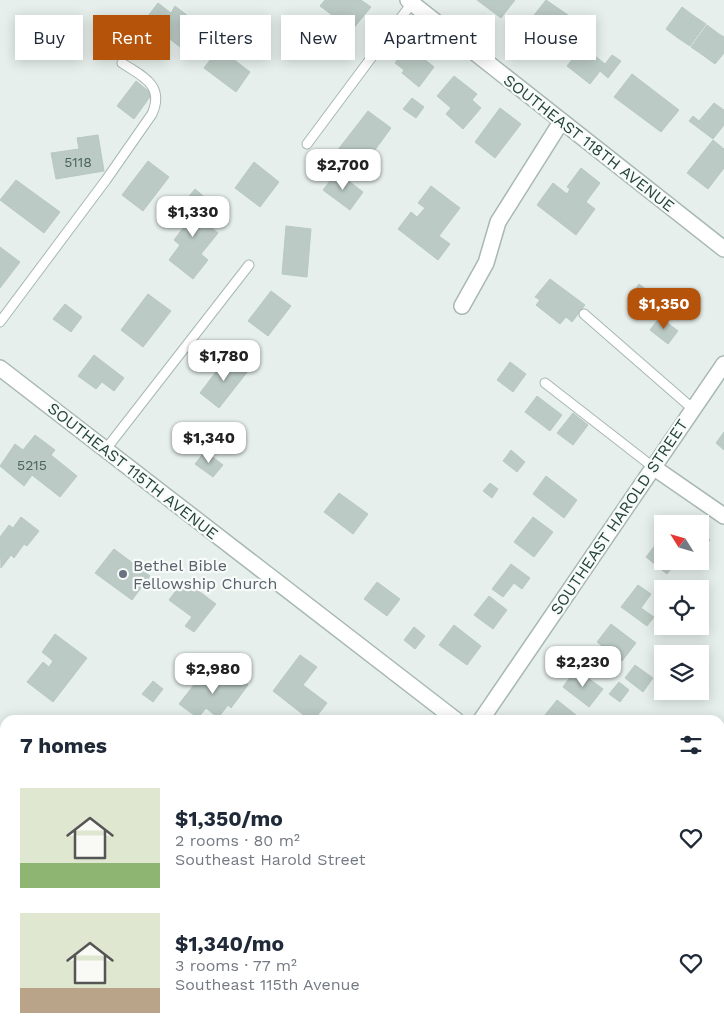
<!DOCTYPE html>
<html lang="en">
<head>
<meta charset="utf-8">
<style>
  :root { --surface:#fff; --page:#f6f6f7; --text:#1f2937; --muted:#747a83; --accent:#b45309 }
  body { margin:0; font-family:"Work Sans",sans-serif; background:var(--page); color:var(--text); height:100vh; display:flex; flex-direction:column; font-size:19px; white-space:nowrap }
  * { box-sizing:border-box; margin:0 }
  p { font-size:16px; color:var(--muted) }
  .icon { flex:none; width:28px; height:28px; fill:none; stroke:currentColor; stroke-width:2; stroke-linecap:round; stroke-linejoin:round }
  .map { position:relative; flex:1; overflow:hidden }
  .panel { position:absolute; left:0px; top:715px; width:725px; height:320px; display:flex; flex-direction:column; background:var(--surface); border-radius:15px 15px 0 0; box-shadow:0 2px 12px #0003 }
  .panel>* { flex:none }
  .guide { position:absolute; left:15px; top:15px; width:695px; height:45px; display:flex; gap:10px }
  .needle { width:32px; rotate:307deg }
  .controls { position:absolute; left:654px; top:515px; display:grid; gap:10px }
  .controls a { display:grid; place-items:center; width:55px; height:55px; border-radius:0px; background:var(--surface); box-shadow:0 2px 12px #0003; font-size:25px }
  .price { position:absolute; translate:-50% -42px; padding:0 11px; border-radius:10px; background:#fff; color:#222; font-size:16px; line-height:32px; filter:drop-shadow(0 1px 2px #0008) }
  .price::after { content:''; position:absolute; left:50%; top:30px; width:15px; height:11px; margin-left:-8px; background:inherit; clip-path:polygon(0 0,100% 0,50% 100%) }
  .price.selected { background:var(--accent); color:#fff }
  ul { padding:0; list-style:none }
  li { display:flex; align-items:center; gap:15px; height:125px; padding:0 20px }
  li span { display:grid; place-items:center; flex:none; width:140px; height:100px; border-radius:0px; color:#555 }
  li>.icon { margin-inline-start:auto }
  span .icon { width:60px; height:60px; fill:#fffc; stroke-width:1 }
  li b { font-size:21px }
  h2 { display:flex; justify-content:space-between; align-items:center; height:60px; padding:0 20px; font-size:21px }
  .tag { padding:0 18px; border-radius:0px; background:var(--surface); box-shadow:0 2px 12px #0003; font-size:18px; line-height:45px }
  .tag.selected { background:var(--accent); color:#fff }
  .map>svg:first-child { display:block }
  .building { fill:#bbcac4; stroke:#b8c9c2 }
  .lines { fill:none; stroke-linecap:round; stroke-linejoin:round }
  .service-casing { stroke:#a8b8b2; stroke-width:11 }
  .minor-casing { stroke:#a8b8b2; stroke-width:18 }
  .tertiary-casing { stroke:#a8b8b2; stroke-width:18 }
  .service { stroke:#fff; stroke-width:9 }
  .minor { stroke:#fff; stroke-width:15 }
  .tertiary { stroke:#fff; stroke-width:15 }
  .worship-dot { fill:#6b7280; stroke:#f7fbf9; stroke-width:2 }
  .labels { text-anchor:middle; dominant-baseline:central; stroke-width:4.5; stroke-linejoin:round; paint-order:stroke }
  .number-label { font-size:14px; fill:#4a645c }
  .street-label { font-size:16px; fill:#24423a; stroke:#f7fbf9 }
  .worship-label { font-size:16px; fill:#5b616d; stroke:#f7fbf9; text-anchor:start }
</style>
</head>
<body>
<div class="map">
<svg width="724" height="1035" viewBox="0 0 724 1035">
  <rect width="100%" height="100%" fill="#e6efeb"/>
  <!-- building -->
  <g class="building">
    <polygon points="325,0 361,0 371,7 352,30 320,6"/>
    <polygon points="477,0 515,0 501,18"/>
    <polygon points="546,0 568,15 541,51 527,40 539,25 531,19"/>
    <polygon points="158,3 171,13 175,6 192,19 187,26 197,34 184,50 145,20"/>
    <polygon points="682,7 694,16 678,38 666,29"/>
    <polygon points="694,16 706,24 690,46 678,38"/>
    <polygon points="707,25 719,34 704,56 691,47"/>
    <polygon points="719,34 724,37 724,53 715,64 704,56"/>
    <polygon points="408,46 434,67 419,87 402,73 404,70 395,63"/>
    <polygon points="583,46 605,64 612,55 621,61 608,78 600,71 590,84 567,66"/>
    <polygon points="219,48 250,72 236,92 204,68"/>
    <polygon points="632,74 679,110 661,132 614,97"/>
    <polygon points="454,76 477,94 472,100 481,108 463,129 446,114 451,108 437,96"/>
    <polygon points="136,81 152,94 134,119 117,106"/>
    <polygon points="412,98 424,107 416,118 403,109"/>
    <polygon points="714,103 724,110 724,125 713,139 689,121 693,116 699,121"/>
    <polygon points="500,108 521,124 495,158 475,142"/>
    <polygon points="368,111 391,128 361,169 337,151"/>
    <polygon points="98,135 104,171 56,179 51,153 79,149 77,138"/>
    <polygon points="713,140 724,149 724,168 708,189 687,173"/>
    <polygon points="148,161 169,177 143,211 122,195"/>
    <polygon points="254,162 279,182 260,207 235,188"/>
    <polygon points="581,168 600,183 586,202 595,209 576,235 537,205 553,183 567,194 570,189 567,187"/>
    <polygon points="337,172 363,192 350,210 323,190"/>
    <polygon points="16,180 60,212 44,233 0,200"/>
    <polygon points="431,186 460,208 439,236 450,244 438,260 398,229 411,212 417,217 425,208 418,203"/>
    <polygon points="195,189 209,201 197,216 218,233 201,254 208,260 193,279 169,260 180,245 174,240 194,214 182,205"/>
    <polygon points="286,226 311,229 307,277 282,274"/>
    <polygon points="0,247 20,262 0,288"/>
    <polygon points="550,279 585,305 572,322 566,317 560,324 536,305 540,300 535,297"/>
    <polygon points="639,284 652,294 643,306 630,296"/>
    <polygon points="271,291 291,306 268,336 248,321"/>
    <polygon points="148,294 171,311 143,347 121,330"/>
    <polygon points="65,304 82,317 71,332 53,319"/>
    <polygon points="660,317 678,331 668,344 650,330"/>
    <polygon points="94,355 124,378 114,391 102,382 96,389 78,376"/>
    <polygon points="228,356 248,371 219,408 200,393"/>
    <polygon points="510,362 526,374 513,392 497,380"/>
    <polygon points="537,396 562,415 550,431 525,412"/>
    <polygon points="573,413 588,425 573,445 557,433"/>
    <polygon points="724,432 724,450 716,443"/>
    <polygon points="35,435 55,450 51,455 77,476 60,497 32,475 24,486 0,466 15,444 23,450"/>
    <polygon points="511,450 525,462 517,472 503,461"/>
    <polygon points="205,451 223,465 213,477 195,464"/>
    <polygon points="546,476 577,500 564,518 533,494"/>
    <polygon points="490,483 498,489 492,498 483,491"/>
    <polygon points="339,493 368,514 353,534 324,512"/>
    <polygon points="21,517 39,531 27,546 24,544 14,558 11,555 1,568 0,537 9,525 13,528"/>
    <polygon points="533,517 553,532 534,557 514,542"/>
    <polygon points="700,533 710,540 700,553"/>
    <polygon points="662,536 662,561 677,561 667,574 646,557"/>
    <polygon points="114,549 150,576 132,600 95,573"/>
    <polygon points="511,564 530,578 522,589 514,583 503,597 492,589"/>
    <polygon points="184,580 216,604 194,632 185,626 192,617 169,600"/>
    <polygon points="377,582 400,599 387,616 364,599"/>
    <polygon points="638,585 651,594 641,608 654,617 647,626 621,607"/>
    <polygon points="489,596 507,610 493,629 474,615"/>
    <polygon points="611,624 636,643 622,661 597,642"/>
    <polygon points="454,625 481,646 467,665 439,645"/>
    <polygon points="414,627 425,636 415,649 404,640"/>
    <polygon points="55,634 87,658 53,702 27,682 43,662 49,667 53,661 42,652"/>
    <polygon points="300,655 317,667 303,685 327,703 314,720 310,720 273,691"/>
    <polygon points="635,665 653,678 643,692 625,678"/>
    <polygon points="576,669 603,689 589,707 563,687"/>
    <polygon points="204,672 221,685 231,672 248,685 231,708 228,705 218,718 206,708 198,718 179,704"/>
    <polygon points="153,681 163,689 153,702 142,694"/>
    <polygon points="619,682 629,690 620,702 609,694"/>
    <polygon points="557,700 576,715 573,720 541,720"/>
    <polygon points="720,919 724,922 724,945 721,948"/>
    <polygon points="0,953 5,957 3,963 5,989 0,985"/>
    <polygon points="168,1030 212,1030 217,1034 175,1035"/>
    <polygon points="663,1030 687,1030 694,1035 659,1035"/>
  </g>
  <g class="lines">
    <!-- service casing -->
    <g class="service-casing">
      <g id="service">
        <polyline points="307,144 412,3"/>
        <polyline points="584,314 693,409"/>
        <path d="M0 322 106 180 152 114C165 85 142 76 122 63"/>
        <polyline points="545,383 653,467"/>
        <polyline points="106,449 249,265"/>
      </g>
    </g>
    <!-- minor casing -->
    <g class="minor-casing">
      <g id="minor">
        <polyline points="408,0 724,249"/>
        <polyline points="462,306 486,263 498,222 561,122"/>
        <polyline points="0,368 456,720"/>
        <polyline points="653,467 724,516"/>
        <polyline points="720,1007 724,1010"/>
      </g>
    </g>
    <!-- tertiary casing -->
    <g class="tertiary-casing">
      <g id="tertiary">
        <polyline points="481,720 724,364"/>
        <polyline points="266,1035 269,1030"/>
      </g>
    </g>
    <!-- service -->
    <use href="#service" class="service"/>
    <!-- minor -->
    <use href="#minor" class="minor"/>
    <!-- tertiary -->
    <use href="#tertiary" class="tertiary"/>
  </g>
  <!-- markers -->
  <circle class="worship-dot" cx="123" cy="574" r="5"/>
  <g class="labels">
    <!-- number labels -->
    <g class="number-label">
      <text x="78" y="162">5118</text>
      <text x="32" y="465">5215</text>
    </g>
    <!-- street labels -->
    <g class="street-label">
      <text transform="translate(589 143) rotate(38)">SOUTHEAST 118TH AVENUE</text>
      <text transform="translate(133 471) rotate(38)">SOUTHEAST 115TH AVENUE</text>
      <text transform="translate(619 517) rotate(-56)">SOUTHEAST HAROLD STREET</text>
    </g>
    <!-- worship labels -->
    <g class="worship-label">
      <text x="133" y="565">Bethel Bible<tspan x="133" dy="18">Fellowship Church</tspan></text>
    </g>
  </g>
</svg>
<div class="controls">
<a><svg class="needle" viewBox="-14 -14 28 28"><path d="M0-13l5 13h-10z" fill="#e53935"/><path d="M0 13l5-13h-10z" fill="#747a83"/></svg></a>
<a><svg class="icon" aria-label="locate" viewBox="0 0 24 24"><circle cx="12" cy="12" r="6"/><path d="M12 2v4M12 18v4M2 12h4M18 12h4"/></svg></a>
<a><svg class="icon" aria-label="layers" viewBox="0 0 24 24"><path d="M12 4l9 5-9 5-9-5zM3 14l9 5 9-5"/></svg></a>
</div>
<b class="price" style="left:343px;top:191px">$2,700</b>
<b class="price" style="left:193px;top:238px">$1,330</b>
<b class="price selected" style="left:664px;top:330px">$1,350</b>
<b class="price" style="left:224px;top:382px">$1,780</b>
<b class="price" style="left:209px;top:464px">$1,340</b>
<b class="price" style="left:583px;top:688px">$2,230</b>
<b class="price" style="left:213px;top:695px">$2,980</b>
<div class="guide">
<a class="tag">Buy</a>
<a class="tag selected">Rent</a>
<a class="tag">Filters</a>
<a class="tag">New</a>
<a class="tag">Apartment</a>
<a class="tag">House</a>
</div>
<section class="panel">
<h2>7 homes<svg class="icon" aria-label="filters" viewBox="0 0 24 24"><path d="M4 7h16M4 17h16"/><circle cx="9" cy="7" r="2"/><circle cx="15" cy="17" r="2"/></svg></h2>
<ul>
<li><span style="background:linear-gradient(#dfe7d0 75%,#8fb573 0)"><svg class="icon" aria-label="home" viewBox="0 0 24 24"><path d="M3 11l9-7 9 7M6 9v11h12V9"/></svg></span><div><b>$1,350/mo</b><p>2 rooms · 80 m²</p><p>Southeast Harold Street</p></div><svg class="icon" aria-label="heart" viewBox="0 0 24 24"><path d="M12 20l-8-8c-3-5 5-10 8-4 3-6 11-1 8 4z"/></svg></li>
<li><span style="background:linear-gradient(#dfe7d0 75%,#b9a48a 0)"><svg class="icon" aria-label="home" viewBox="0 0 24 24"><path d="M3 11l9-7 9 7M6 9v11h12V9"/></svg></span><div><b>$1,340/mo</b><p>3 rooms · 77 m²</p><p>Southeast 115th Avenue</p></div><svg class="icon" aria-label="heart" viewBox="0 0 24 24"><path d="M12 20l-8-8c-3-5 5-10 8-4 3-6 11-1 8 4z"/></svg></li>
</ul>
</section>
</div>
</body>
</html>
